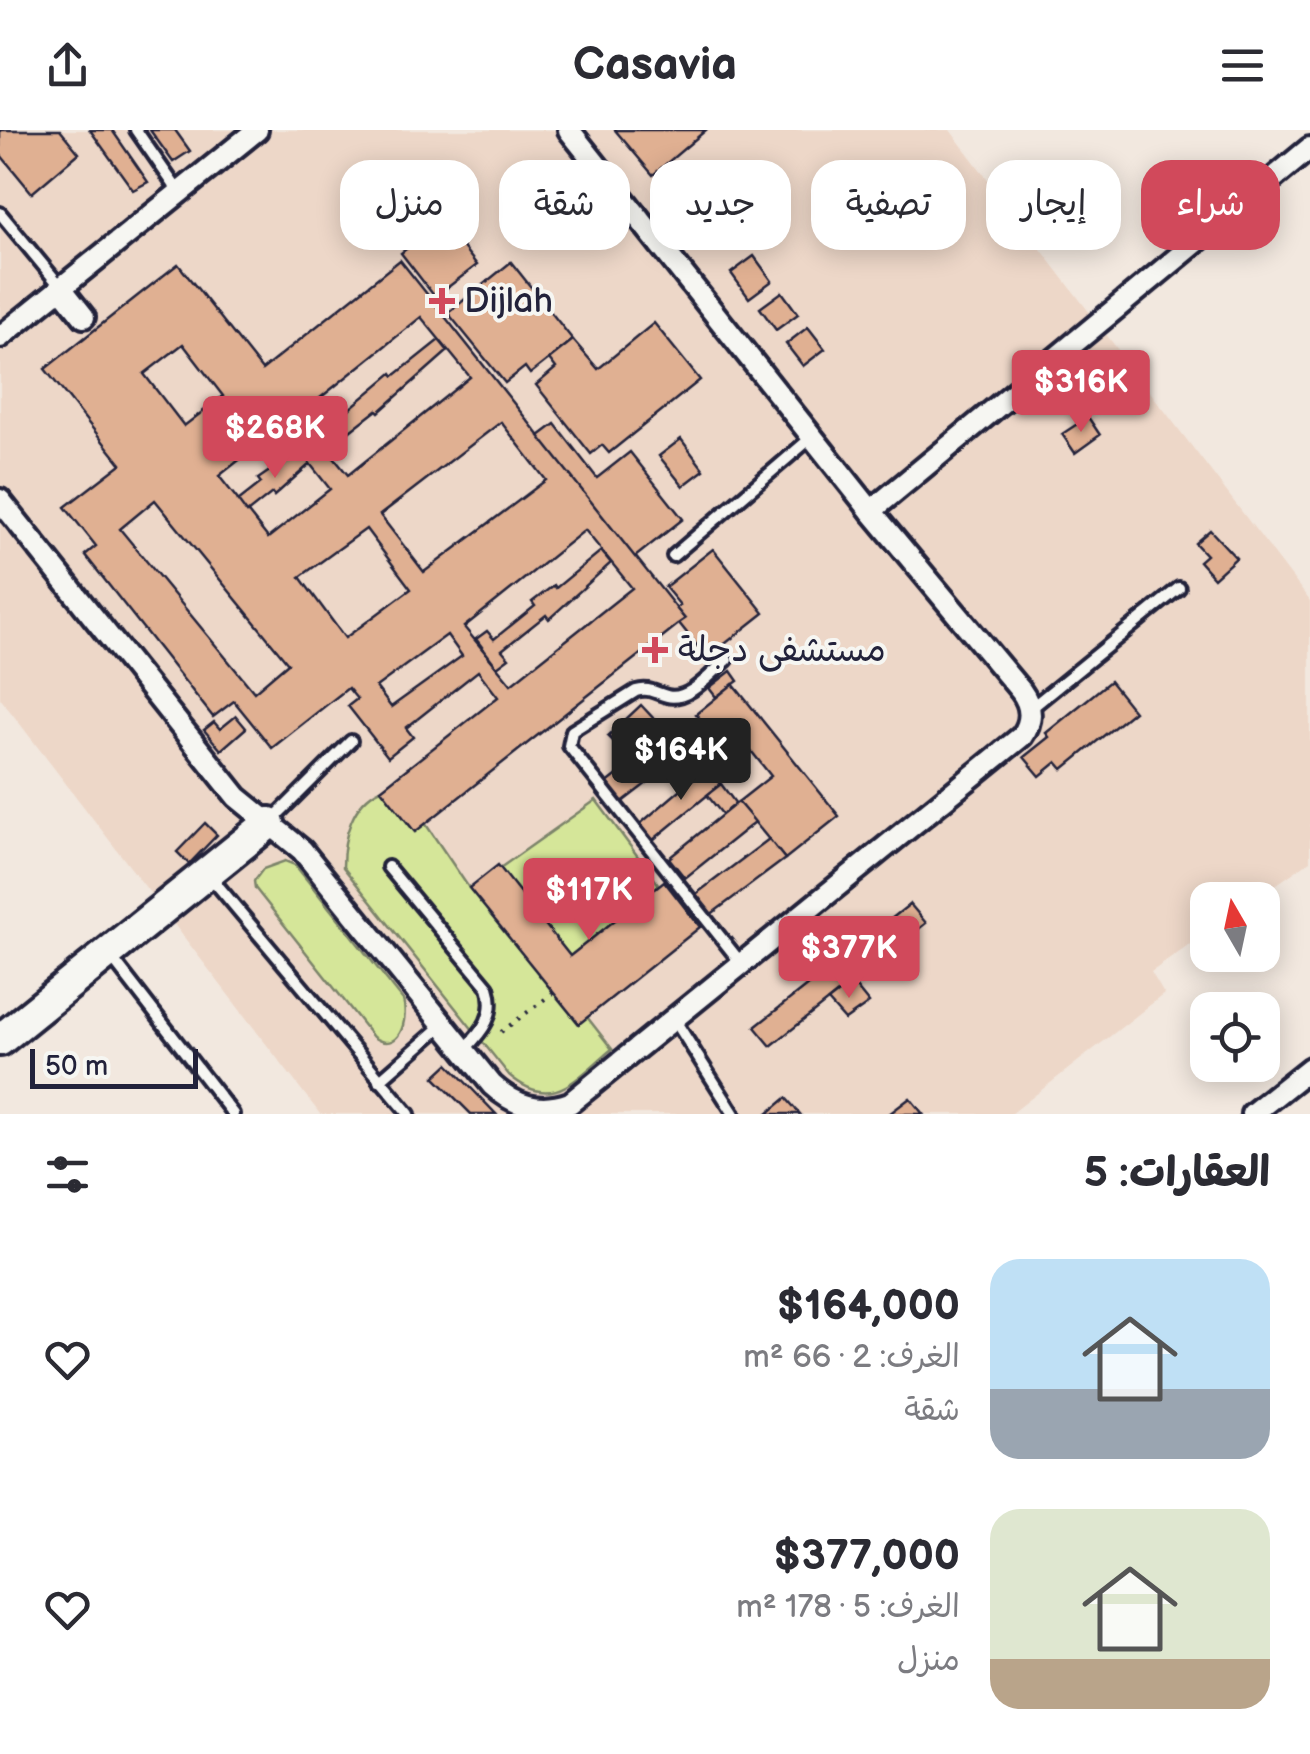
<!DOCTYPE html>
<html lang="ar">
<head>
<meta charset="utf-8">
<style>
  :root { --surface:#fff; --page:#f2f2f3; --text:#2b2b33; --muted:#7c7c81; --accent:#d1495b }
  body { margin:0; font-family:"Balsamiq Sans","Playpen Sans Arabic",sans-serif; background:var(--page); color:var(--text); direction:rtl; height:100vh; display:flex; flex-direction:column; font-size:38px; white-space:nowrap }
  * { box-sizing:border-box; margin:0 }
  p { font-size:32px; color:var(--muted) }
  .icon { flex:none; width:55px; height:55px; fill:none; stroke:currentColor; stroke-width:2; stroke-linecap:round; stroke-linejoin:round }
  .map { position:relative; height:984px; overflow:hidden; direction:ltr }
  .drawer { display:flex; flex-direction:column; background:var(--surface); flex:1 }
  .drawer>* { flex:none }
  .banner { position:absolute; left:30px; top:30px; width:1250px; height:90px; direction:rtl; display:flex; gap:20px }
  .needle { width:65px; rotate:351deg }
  .fabs { position:absolute; left:1190px; top:752px; display:grid; gap:20px }
  .fabs a { display:grid; place-items:center; width:90px; height:90px; border-radius:20px; background:var(--surface); box-shadow:0 5px 25px #0003; font-size:50px }
  .scale { position:absolute; left:30px; bottom:25px; width:168px; box-sizing:border-box; padding-left:10px; border:5px solid #22223b; border-top:0; font-size:28px; line-height:35px; white-space:nowrap; color:#22223b; -webkit-text-stroke:8px #f6f6f2; paint-order:stroke }
  .price { position:absolute; translate:-50% -85px; padding:0 22px; border-radius:10px; background:var(--accent); color:#fff; font-size:32px; line-height:65px; filter:drop-shadow(0 2px 5px #0008) }
  .price::after { content:''; position:absolute; left:50%; top:60px; width:30px; height:22px; margin-left:-15px; background:inherit; clip-path:polygon(0 0,100% 0,50% 100%) }
  .price.selected { background:#222; color:#fff }
  ul { padding:0; list-style:none }
  li { display:flex; align-items:center; gap:30px; height:250px; padding:0 40px }
  li span { display:grid; place-items:center; flex:none; width:280px; height:200px; border-radius:30px; color:#555 }
  li>.icon { margin-inline-start:auto }
  span .icon { width:120px; height:120px; fill:#fffc; stroke-width:1 }
  li b { font-size:42px }
  h2 { display:flex; justify-content:space-between; align-items:center; height:120px; padding:0 40px; font-size:42px }
  .pill { padding:0 35px; border-radius:30px; background:var(--surface); box-shadow:0 5px 25px #0003; font-size:35px; line-height:90px }
  .pill.selected { background:var(--accent); color:#fff }
  header { display:flex; justify-content:space-between; align-items:center; height:130px; padding:0 40px; background:var(--surface); font-size:45px; font-weight:700 }
  .map>svg:first-child { display:block }
  .built { fill:#edd7c8 }
  .green { fill:#d5e699; stroke:#7c846a; stroke-width:2.5 }
  .building { fill:#e0b092; stroke:#22223b; stroke-width:2.5; fill-rule:evenodd }
  .lines { fill:none; stroke-linecap:round; stroke-linejoin:round }
  .lane-casing { stroke:#22223b; stroke-width:18 }
  .street-casing { stroke:#22223b; stroke-width:28 }
  .secondary-casing { stroke:#22223b; stroke-width:38 }
  .path { stroke:#22223b; stroke-width:4; stroke-dasharray:2.5 8; stroke-linecap:butt }
  .lane { stroke:#f6f6f2; stroke-width:10 }
  .street { stroke:#f6f6f2; stroke-width:20 }
  .secondary { stroke:#f6f6f2; stroke-width:30 }
  .poi-dot { fill:#d1495b; stroke:#f6f6f2; stroke-width:4 }
  .labels { text-anchor:middle; dominant-baseline:central; stroke-width:8; stroke-linejoin:round; paint-order:stroke }
  .poi-label { font-size:35px; fill:#22223b; stroke:#f6f6f2; text-anchor:start }
</style>
</head>
<body>
<header><svg class="icon" aria-label="menu" viewBox="0 0 24 24"><path d="M4 6h16M4 12h16M4 18h16"/></svg>Casavia<svg class="icon" aria-label="share" viewBox="0 0 24 24"><path d="M12 15V3M7 8l5-5 5 5M5 13v7h14v-7"/></svg></header>
<div class="map">
<svg width="1310" height="984" viewBox="0 0 1310 984">
  <rect width="100%" height="100%" fill="#f2e8df"/>
  <filter id="ink" filterUnits="userSpaceOnUse"><feTurbulence type="fractalNoise" baseFrequency=".01" numOctaves="2"/><feDisplacementMap in="SourceGraphic" scale="20" xChannelSelector="R" yChannelSelector="G"/><feConvolveMatrix kernelMatrix="1 2 1 2 8 2 1 2 1" color-interpolation-filters="sRGB"/></filter>
  <g filter="url(#ink)">
    <!-- built -->
    <polygon class="built" points="0,0 950,0 1310,471 1310,731 1254,770 1208,770 1207,803 1151,842 1164,864 1011,984 320,984 0,568"/>
    <!-- green -->
    <g class="green">
      <path d="M381 659 414 701 425 693 469 758 578 893 587 887 612 919C576 948 553 983 509 945L343 737C343 707 352 672 381 659Z"/>
      <polygon points="596,670 659,755 570,826 500,738"/>
      <path d="M285 731 295 735 403 870C409 890 399 925 373 907L255 758 254 751 263 739Z"/>
    </g>
    <!-- building -->
    <g class="building">
      <polygon points="0,0 60,0 79,23 32,63 0,24"/>
      <polygon points="90,0 112,0 148,52 133,60"/>
      <polygon points="150,0 175,0 190,21 173,32"/>
      <polygon points="615,0 706,0 653,45"/>
      <polygon points="442,91 477,135 435,167 401,123"/>
      <polygon points="754,126 772,151 749,168 731,143"/>
      <path d="M400 130 685 489 415 702 381 659 498 567 478 541 406 598 413 607 388 627 348 576 357 569 348 558 272 618 234 571 213 587 85 425 96 416 65 377 121 334 45 239 178 134 262 240ZM421 187 470 247 348 345 299 285ZM183 214 223 266 184 296 144 244ZM501 292 546 350 424 442 380 385ZM281 297 330 359 268 408 219 346ZM155 370 288 533 254 562 120 399ZM366 399 411 459 345 508 300 447ZM585 400 632 458 511 554 464 497ZM447 505 462 526 391 577 376 557Z"/>
      <polygon points="511,132 573,210 530,244 525,237 505,253 448,183"/>
      <polygon points="782,162 798,184 776,200 760,178"/>
      <polygon points="654,193 700,250 609,323 602,315 591,324 536,255 556,238 549,229 573,210 598,239"/>
      <polygon points="808,197 825,219 803,236 786,214"/>
      <polygon points="439,210 448,221 379,282 377,280 327,319 317,306 392,243 394,246"/>
      <polygon points="1088,287 1100,305 1075,323 1062,304"/>
      <polygon points="555,294 597,348 630,322 683,389 635,427 539,306"/>
      <polygon points="681,309 704,340 683,356 659,326"/>
      <polygon points="300,320 310,334 274,366 272,363 247,383 238,371 261,353 258,349"/>
      <polygon points="1210,400 1236,428 1214,448 1199,431 1206,425 1195,413"/>
      <polygon points="713,419 764,483 707,528 679,493 685,489 676,478 680,475 665,457"/>
      <polygon points="601,421 611,433 549,489 546,485 502,520 509,528 497,537 476,509 487,501 494,509 535,476 532,472 554,455 556,458"/>
      <polygon points="731,541 738,551 716,567 709,558"/>
      <polygon points="1110,551 1134,581 1063,639 1057,632 1040,646 1024,627 1049,607 1046,603"/>
      <polygon points="733,554 839,686 785,729 738,672 771,646 729,593 713,605 696,584"/>
      <polygon points="641,575 654,589 621,619 608,606"/>
      <polygon points="236,586 246,598 221,620 204,600 214,592 220,599"/>
      <polygon points="679,597 694,617 621,673 606,654"/>
      <polygon points="707,637 721,654 653,710 640,694"/>
      <polygon points="721,654 736,674 723,685 707,665"/>
      <polygon points="738,672 755,692 685,748 669,728"/>
      <polygon points="205,693 217,705 189,734 177,722"/>
      <polygon points="769,709 785,729 710,785 696,764"/>
      <polygon points="498,735 570,826 664,751 700,797 579,894 469,758"/>
      <polygon points="910,774 926,793 771,916 755,897"/>
      <polygon points="852,852 869,873 845,890 828,871"/>
      <polygon points="448,934 496,984 471,984 434,947"/>
      <polygon points="786,968 800,984 767,984"/>
      <polygon points="910,968 923,984 889,984"/>
    </g>
    <g class="lines">
      <!-- lane casing -->
      <g class="lane-casing">
        <g id="lane">
          <polyline points="136,0 179,62"/>
          <polyline points="0,83 61,157"/>
          <polyline points="673,426 812,307"/>
          <path d="M727 530C712 542 689 572 667 566 655 563 649 557 636 561L572 601 569 616 741 833"/>
          <polyline points="1030,579 1179,458"/>
          <polyline points="270,692 351,611"/>
          <path d="M388 737 488 857C497 884 483 901 464 920"/>
          <polyline points="208,744 409,984"/>
          <polyline points="109,824 233,984"/>
          <polyline points="674,889 734,984"/>
          <polyline points="379,951 443,895"/>
        </g>
      </g>
      <!-- street casing -->
      <g class="street-casing">
        <g id="street">
          <polyline points="61,158 84,187"/>
          <polyline points="0,207 257,0"/>
          <path d="M0 370 237 667 302 720 492 955C515 976 539 984 570 973L1022 606C1033 591 1032 576 1021 561L871 381 569 0"/>
          <polyline points="871,381 1310,18"/>
          <polyline points="1252,984 1310,938"/>
        </g>
      </g>
      <!-- secondary casing -->
      <g class="secondary-casing">
        <polyline id="secondary" points="0,910 269,693"/>
      </g>
      <!-- path -->
      <polyline class="path" points="501,902 553,863"/>
      <!-- lane -->
      <use href="#lane" class="lane"/>
      <!-- street -->
      <use href="#street" class="street"/>
      <!-- secondary -->
      <use href="#secondary" class="secondary"/>
    </g>
  </g>
  <!-- markers -->
  <g class="poi-dot">
    <path d="M437 156h10v10h10v10h-10v10h-10v-10h-10v-10h10z"/>
    <path d="M650 505h10v10h10v10h-10v10h-10v-10h-10v-10h10z"/>
  </g>
  <g class="labels">
    <!-- poi labels -->
    <g class="poi-label">
      <text x="464" y="171">Dijlah</text>
      <text x="678" y="520">مستشفى دجلة</text>
    </g>
  </g>
</svg>
<div class="fabs">
<a><svg class="needle" viewBox="-14 -14 28 28"><path d="M0-13l5 13h-10z" fill="#e53935"/><path d="M0 13l5-13h-10z" fill="#7c7c81"/></svg></a>
<a><svg class="icon" aria-label="locate" viewBox="0 0 24 24"><circle cx="12" cy="12" r="6"/><path d="M12 2v4M12 18v4M2 12h4M18 12h4"/></svg></a>
</div>
<div class="scale">50 m</div>
<b class="price" style="left:1081px;top:305px">$316K</b>
<b class="price" style="left:275px;top:351px">$268K</b>
<b class="price selected" style="left:681px;top:673px">$164K</b>
<b class="price" style="left:589px;top:813px">$117K</b>
<b class="price" style="left:849px;top:871px">$377K</b>
<div class="banner">
<a class="pill selected">شراء</a>
<a class="pill">إيجار</a>
<a class="pill">تصفية</a>
<a class="pill">جديد</a>
<a class="pill">شقة</a>
<a class="pill">منزل</a>
</div>
</div>
<section class="drawer">
<h2>العقارات: 5<svg class="icon" aria-label="filters" viewBox="0 0 24 24"><path d="M4 7h16M4 17h16"/><circle cx="9" cy="7" r="2"/><circle cx="15" cy="17" r="2"/></svg></h2>
<ul>
<li><span style="background:linear-gradient(#bfe0f5 65%,#9aa5b1 0)"><svg class="icon" aria-label="home" viewBox="0 0 24 24"><path d="M3 11l9-7 9 7M6 9v11h12V9"/></svg></span><div><b>$164,000</b><p>الغرف: 2 · 66 m²</p><p>شقة</p></div><svg class="icon" aria-label="heart" viewBox="0 0 24 24"><path d="M12 20l-8-8c-3-5 5-10 8-4 3-6 11-1 8 4z"/></svg></li>
<li><span style="background:linear-gradient(#dfe7d0 75%,#b9a48a 0)"><svg class="icon" aria-label="home" viewBox="0 0 24 24"><path d="M3 11l9-7 9 7M6 9v11h12V9"/></svg></span><div><b>$377,000</b><p>الغرف: 5 · 178 m²</p><p>منزل</p></div><svg class="icon" aria-label="heart" viewBox="0 0 24 24"><path d="M12 20l-8-8c-3-5 5-10 8-4 3-6 11-1 8 4z"/></svg></li>
</ul>
</section>
</body>
</html>
